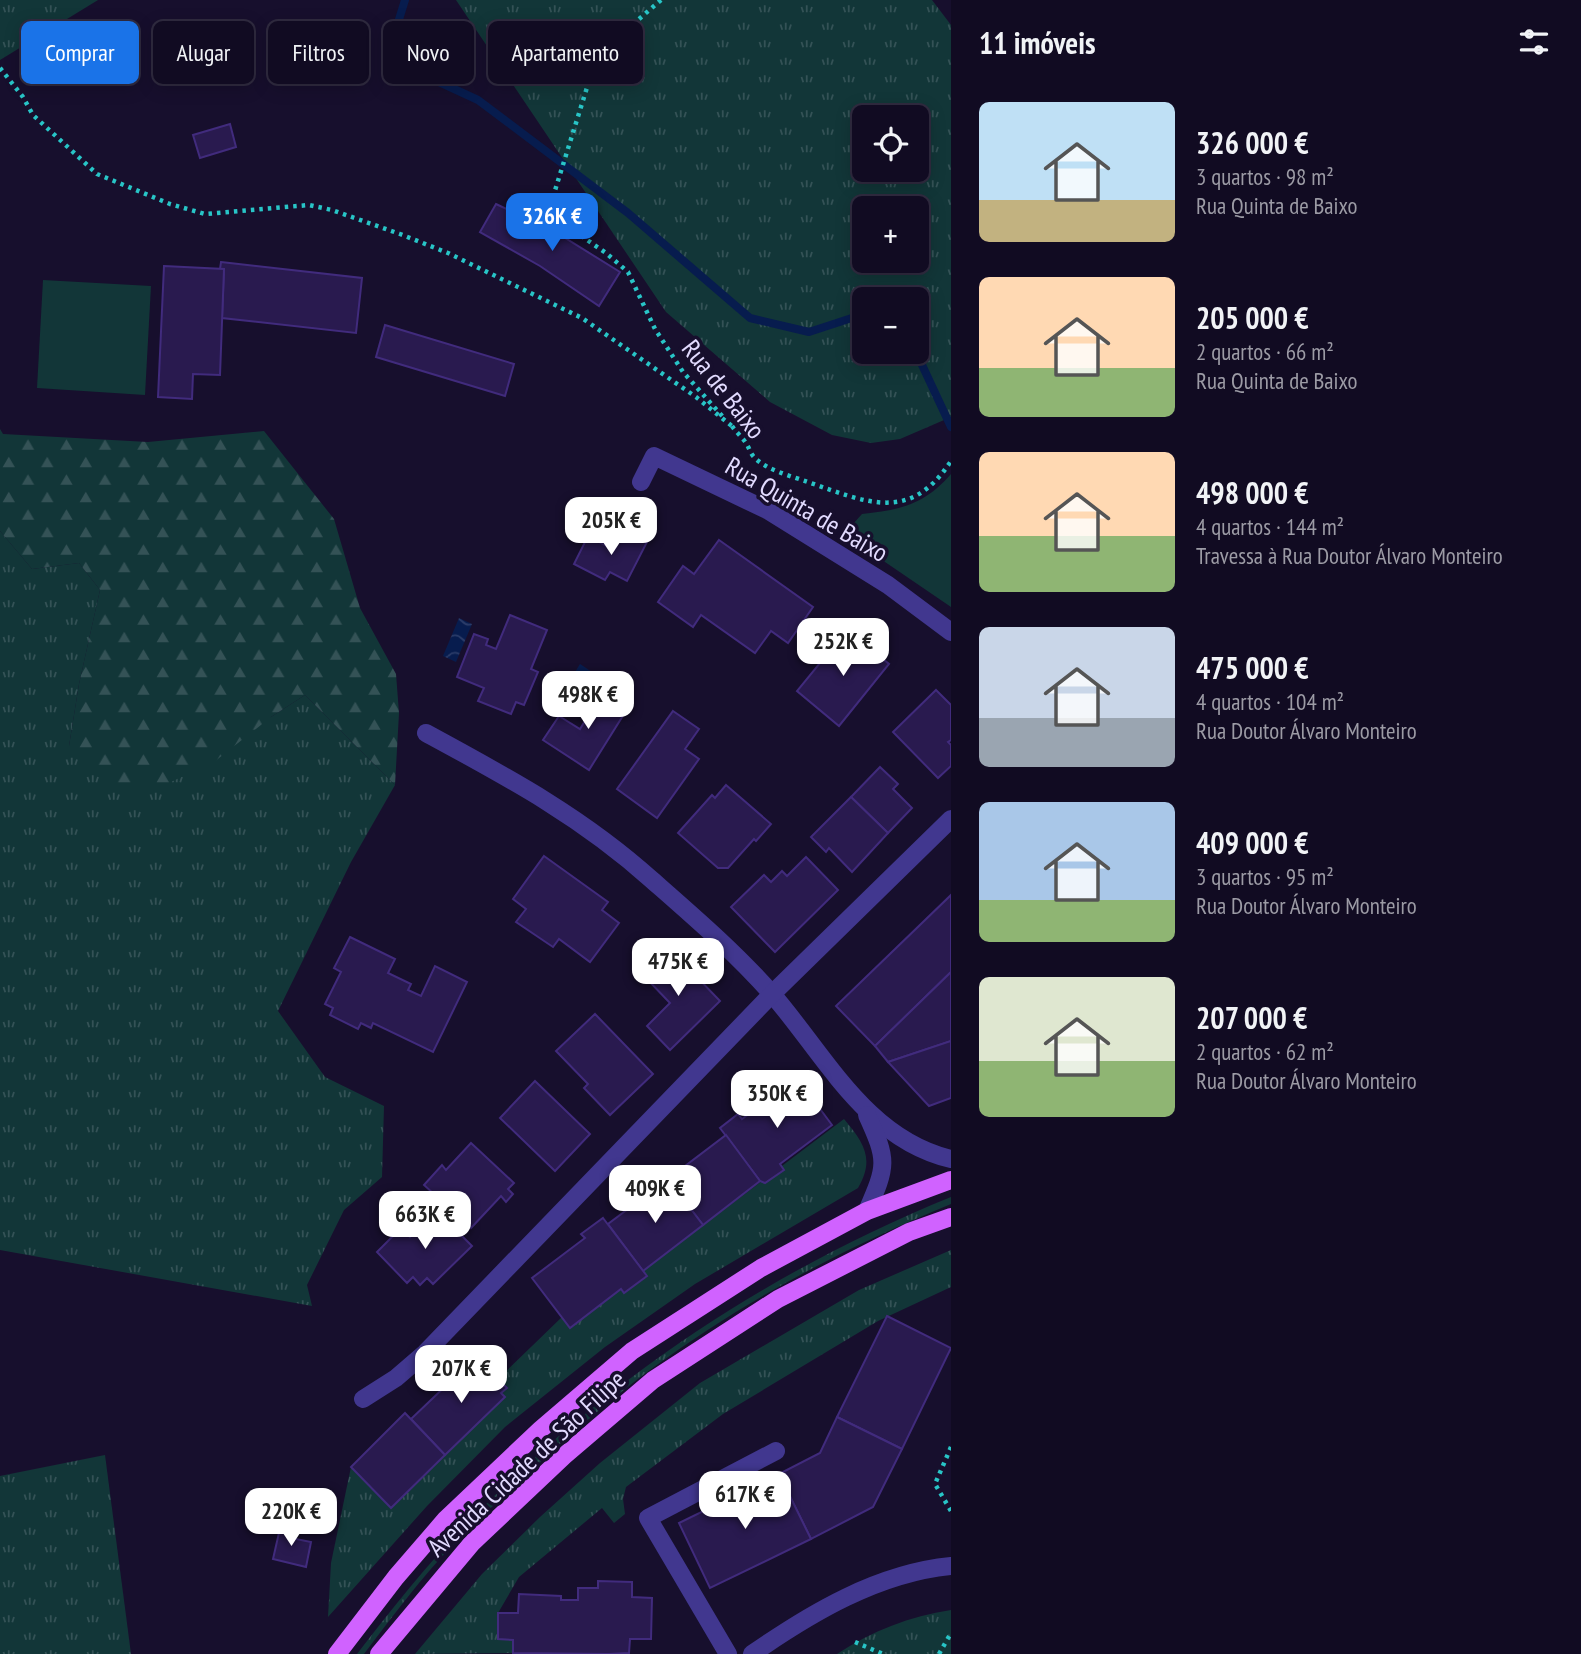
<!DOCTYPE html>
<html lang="pt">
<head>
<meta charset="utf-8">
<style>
  :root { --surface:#110b22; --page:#1a142a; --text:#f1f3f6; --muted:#9c9ba5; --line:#302b40; --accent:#1a73e8 }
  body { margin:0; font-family:"PT Sans Narrow",sans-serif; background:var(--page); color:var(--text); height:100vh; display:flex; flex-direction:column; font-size:26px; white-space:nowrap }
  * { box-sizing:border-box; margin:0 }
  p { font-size:23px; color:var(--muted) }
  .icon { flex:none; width:38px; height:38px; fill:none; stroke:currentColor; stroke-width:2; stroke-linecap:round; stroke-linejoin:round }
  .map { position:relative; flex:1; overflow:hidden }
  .panel { display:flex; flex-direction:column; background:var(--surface); width:630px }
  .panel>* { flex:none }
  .guide { position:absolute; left:21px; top:21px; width:665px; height:63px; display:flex; gap:14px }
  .controls { position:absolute; left:852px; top:105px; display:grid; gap:14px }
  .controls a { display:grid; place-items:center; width:77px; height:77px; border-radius:10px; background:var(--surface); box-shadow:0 4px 18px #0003,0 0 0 2px var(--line); font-size:35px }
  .price { position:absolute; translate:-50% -60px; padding:0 16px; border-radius:14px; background:#fff; color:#222; font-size:23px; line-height:46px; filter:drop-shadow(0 2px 4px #0008) }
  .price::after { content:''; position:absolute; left:50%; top:42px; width:21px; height:16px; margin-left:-10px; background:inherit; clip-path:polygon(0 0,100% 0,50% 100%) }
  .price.selected { background:var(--accent); color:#fff }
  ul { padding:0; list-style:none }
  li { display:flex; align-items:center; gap:21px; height:175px; padding:0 28px }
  li span { display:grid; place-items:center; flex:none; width:196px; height:140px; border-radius:10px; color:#555 }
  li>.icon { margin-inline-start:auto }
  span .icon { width:84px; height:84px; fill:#fffc; stroke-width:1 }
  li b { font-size:30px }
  h2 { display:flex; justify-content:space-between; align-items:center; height:84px; padding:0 28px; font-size:30px }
  .tag { padding:0 24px; border-radius:10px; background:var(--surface); box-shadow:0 4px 18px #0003,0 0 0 2px var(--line); font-size:24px; line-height:63px }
  .tag.selected { background:var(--accent); color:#fff }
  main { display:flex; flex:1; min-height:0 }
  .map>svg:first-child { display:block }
  .grass { fill:url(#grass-tufts); fill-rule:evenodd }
  .forest { fill:url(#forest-firs) }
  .green { fill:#123638 }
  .water { fill:url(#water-waves) }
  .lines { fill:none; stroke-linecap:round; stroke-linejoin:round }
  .stream { stroke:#071c4e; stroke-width:8 }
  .building { fill:#291a4f; stroke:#412b7d; stroke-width:2 }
  .path { stroke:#28c5c7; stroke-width:4.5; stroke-dasharray:3.5 5; stroke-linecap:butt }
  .minor { stroke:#41378f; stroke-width:18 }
  .major { stroke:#d062ff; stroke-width:18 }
  .labels { text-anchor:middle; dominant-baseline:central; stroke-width:7; stroke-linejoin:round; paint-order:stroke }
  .street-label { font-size:26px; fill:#e2dbff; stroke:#170f2d }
</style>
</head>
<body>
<main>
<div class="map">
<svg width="951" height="1654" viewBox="0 0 951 1654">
  <defs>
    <pattern id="grass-tufts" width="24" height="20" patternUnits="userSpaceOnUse" patternTransform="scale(1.75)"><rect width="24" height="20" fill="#123638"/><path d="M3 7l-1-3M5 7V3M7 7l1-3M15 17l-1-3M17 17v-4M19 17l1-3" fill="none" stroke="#345256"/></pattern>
    <pattern id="forest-firs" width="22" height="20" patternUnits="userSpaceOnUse" patternTransform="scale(1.75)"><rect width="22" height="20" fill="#123638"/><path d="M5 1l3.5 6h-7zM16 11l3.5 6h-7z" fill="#345256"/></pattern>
    <pattern id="water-waves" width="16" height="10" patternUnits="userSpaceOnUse" patternTransform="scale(1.75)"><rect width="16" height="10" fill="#071c4e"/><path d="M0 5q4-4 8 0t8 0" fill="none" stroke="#2b3c69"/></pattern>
  </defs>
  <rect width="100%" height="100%" fill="#170f2d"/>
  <!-- grass -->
  <g class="grass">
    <polygon points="0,0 98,0 0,60"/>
    <path d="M456 0H932L951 25V417L900 439 871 443 832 435 770 402 666 312ZM864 117H917V170H864ZM864 208H917V261H864ZM864 299H917V352H864Z"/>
    <polygon points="0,531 32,569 79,563 100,590 79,684 69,746 271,717 305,695 395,785 351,862 278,1011 325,1077 384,1106 382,1177 344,1210 307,1285 312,1306 0,1250"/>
    <path d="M844 1119C864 1143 875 1159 858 1188L695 1284 605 1347 505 1427 427 1506 328 1617 331 1563 351 1467 391 1508 504 1398 501 1393 506 1388 498 1379 562 1317 571 1328 621 1289 625 1293 647 1277 643 1271Z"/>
    <path d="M951 1197V1204C846 1247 745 1300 654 1367 606 1402 563 1441 520 1481 485 1513 449 1546 419 1583 400 1606 382 1630 364 1654H357C397 1602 438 1551 485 1505 618 1371 777 1268 951 1197Z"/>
    <polygon points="951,1250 951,1287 878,1321 723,1414 626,1487 623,1499 625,1514 614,1523 602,1508 519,1577 498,1613 498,1639 513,1640 513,1653 415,1654 482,1574 540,1517 600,1463 700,1383 859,1290"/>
    <polygon points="105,1455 131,1654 0,1654 0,1476"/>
    <path d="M951 1610V1654H837C872 1631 910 1616 951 1610Z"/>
  </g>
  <!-- forest -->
  <polygon class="forest" points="0,429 3,434 148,442 264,431 334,519 360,608 396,674 399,713 395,785 305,695 271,717 214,762 160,787 105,783 69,746 79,684 100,590 79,563 32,569 0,531"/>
  <!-- green -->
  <g class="green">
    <polygon points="43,280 151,286 145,395 37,388"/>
    <path d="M951 474V607L844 534 862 514C901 510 925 504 951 474Z"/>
  </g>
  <!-- water -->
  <g class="water">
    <polygon points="459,618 472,624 456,662 443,656"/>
    <polygon points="580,664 595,674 582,694 571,696 567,694 566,687"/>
  </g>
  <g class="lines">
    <!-- stream -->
    <g class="stream">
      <polyline points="405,0 387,58 478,100 628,213 750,318 809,332 864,314"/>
      <polyline points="916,352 951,427"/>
    </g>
  </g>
  <!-- building -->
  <g class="building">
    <polygon points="316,24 340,70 313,84 304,66 295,71 281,43"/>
    <polygon points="230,124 236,147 200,158 193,135"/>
    <polygon points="496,204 557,233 620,272 599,306 540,266 480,232"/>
    <polygon points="221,262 362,278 356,333 222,318 224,269 220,269"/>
    <polygon points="164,266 224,269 220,375 193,374 192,399 158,397"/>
    <polygon points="385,325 514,364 505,396 376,357"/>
    <polygon points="625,530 647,542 627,581 610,572 605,580 574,564 588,536 614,550"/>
    <polygon points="719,540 813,607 788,643 771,631 755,653 701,615 693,627 658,602 683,566 694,574"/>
    <polygon points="510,615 547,630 531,669 538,672 524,705 516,702 511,714 478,701 484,688 457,677 474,634 488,639 486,645 496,649"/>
    <polygon points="847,630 889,664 839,726 797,691"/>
    <polygon points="604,690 629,706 589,770 543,740 559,716 580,729"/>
    <polygon points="936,690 951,705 951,740 948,742 951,745 951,766 938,778 893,732"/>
    <polygon points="673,711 699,729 685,749 699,759 657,818 617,789"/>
    <polygon points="880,767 898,784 893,789 912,808 888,833 851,797"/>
    <polygon points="726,785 771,824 756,841 754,839 728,868 718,868 678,833 712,795 715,798"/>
    <polygon points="851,797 888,833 852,872 829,848 826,852 811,837"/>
    <polygon points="544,856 608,902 602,910 619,923 590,962 559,939 553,947 516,922 526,909 513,899"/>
    <polygon points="806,857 838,890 775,952 731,907 764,875 771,882 782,871 787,876"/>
    <polygon points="951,895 951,972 875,1046 836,1006"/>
    <polygon points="350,937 395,959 388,973 411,984 408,990 421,996 435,966 467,982 433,1052 373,1023 371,1028 361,1023 358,1029 330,1015 333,1008 325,1004 341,972 334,968"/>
    <polygon points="666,948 671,950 720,1001 670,1050 647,1026 670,1003 646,978 658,966 653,960 657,951"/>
    <polygon points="951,972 951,1041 888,1062 875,1046"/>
    <polygon points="595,1014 653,1074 610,1115 584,1088 588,1084 556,1051"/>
    <polygon points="951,1041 951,1098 929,1106 888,1062"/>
    <polygon points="797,1078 832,1125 780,1164 784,1170 765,1183 760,1181 720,1128 738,1114 742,1119"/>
    <polygon points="535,1081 590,1134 555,1171 500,1118"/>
    <polygon points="726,1135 760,1181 703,1225 668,1179"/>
    <polygon points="471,1143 514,1183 508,1189 513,1194 506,1202 501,1196 471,1228 424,1185 442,1165 446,1170"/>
    <polygon points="668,1179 703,1225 643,1271 608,1224"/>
    <polygon points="437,1211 472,1246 433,1284 427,1278 420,1285 413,1277 407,1283 377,1252 401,1228 410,1237"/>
    <polygon points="603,1218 647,1276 624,1293 621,1289 570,1328 532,1278 585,1238 581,1234"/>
    <polygon points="887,1316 951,1348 902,1449 837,1417"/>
    <polygon points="476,1357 485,1367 491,1361 504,1374 498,1379 507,1388 501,1393 505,1397 445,1455 411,1419"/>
    <polygon points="405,1413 445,1455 391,1508 351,1467"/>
    <polygon points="837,1417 902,1449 873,1507 811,1539 779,1474 820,1453"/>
    <polygon points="779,1474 811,1539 710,1588 679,1523"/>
    <polygon points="281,1524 293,1527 291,1538 311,1542 306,1567 273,1559"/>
    <polygon points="598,1581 632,1582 632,1597 652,1598 651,1639 630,1639 629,1653 609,1654 513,1653 513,1640 498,1639 498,1613 518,1613 519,1594 561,1596 561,1600 578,1600 578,1588 598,1588"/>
  </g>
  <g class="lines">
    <!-- path -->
    <g class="path">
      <polyline points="661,0 602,51 594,65 548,213 606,253 628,272 655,329 683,372 723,417"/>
      <polyline points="0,68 23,97 33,115 97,174 170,204 205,214 309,205 332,210 400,234 448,253 582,318 696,397 733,427"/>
      <path d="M732 426C736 432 742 437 746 443 749 447 750 453 754 457 766 470 791 476 808 482 866 502 910 524 951 461"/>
      <polyline points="951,1447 935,1484 951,1511"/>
      <polyline points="855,1642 883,1654"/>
      <polyline points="939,1654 951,1633"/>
    </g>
    <!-- minor -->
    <g class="minor">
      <polyline points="641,482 654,456 769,511 888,585 951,632"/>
      <path d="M426 733C509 778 582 817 652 880 693 916 736 953 772 994 825 1055 866 1139 951 1159"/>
      <path d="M867 1211C887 1165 888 1161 867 1115"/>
      <polyline points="363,1399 396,1378 425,1353 772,994 951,819"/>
      <polyline points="728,1654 648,1518 776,1451"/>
      <path d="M752 1654C811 1613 878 1573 951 1566"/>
    </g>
    <!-- major -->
    <g class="major">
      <polyline points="337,1654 396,1577 446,1519 541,1429 632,1351 761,1268 867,1211 951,1180"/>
      <polyline points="379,1654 472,1543 564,1456 653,1380 778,1299 909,1232 951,1217"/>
    </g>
  </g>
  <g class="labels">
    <!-- street labels -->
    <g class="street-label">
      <text transform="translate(724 389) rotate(52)">Rua de Baixo</text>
      <text transform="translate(807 509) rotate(30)">Rua Quinta de Baixo</text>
      <text transform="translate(526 1463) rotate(-43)">Avenida Cidade de São Filipe</text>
    </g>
  </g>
</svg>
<div class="controls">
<a><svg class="icon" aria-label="locate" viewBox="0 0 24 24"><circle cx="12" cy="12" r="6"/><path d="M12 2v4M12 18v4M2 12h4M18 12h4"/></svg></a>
<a>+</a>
<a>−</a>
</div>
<b class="price selected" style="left:552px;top:253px">326K €</b>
<b class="price" style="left:611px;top:557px">205K €</b>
<b class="price" style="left:843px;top:678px">252K €</b>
<b class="price" style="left:588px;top:731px">498K €</b>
<b class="price" style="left:678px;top:998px">475K €</b>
<b class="price" style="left:777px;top:1130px">350K €</b>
<b class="price" style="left:655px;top:1225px">409K €</b>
<b class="price" style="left:425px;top:1251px">663K €</b>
<b class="price" style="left:461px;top:1405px">207K €</b>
<b class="price" style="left:745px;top:1531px">617K €</b>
<b class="price" style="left:291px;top:1548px">220K €</b>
<div class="guide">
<a class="tag selected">Comprar</a>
<a class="tag">Alugar</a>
<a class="tag">Filtros</a>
<a class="tag">Novo</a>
<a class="tag">Apartamento</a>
</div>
</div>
<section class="panel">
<h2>11 imóveis<svg class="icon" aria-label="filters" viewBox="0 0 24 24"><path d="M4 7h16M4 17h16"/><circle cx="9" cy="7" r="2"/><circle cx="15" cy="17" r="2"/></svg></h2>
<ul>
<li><span style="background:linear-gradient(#bfe0f5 70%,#c2b280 0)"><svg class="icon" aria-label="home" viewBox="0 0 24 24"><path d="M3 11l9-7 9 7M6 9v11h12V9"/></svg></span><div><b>326 000 €</b><p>3 quartos · 98 m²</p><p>Rua Quinta de Baixo</p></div></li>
<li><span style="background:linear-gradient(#ffd9b3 65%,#8fb573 0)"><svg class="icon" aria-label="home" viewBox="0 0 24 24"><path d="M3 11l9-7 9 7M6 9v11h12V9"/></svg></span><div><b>205 000 €</b><p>2 quartos · 66 m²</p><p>Rua Quinta de Baixo</p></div></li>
<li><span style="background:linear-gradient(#ffd9b3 60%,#8fb573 0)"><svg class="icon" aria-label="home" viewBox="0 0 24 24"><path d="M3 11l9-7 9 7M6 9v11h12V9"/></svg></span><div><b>498 000 €</b><p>4 quartos · 144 m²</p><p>Travessa à Rua Doutor Álvaro Monteiro</p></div></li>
<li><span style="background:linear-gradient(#c9d6e8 65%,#9aa5b1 0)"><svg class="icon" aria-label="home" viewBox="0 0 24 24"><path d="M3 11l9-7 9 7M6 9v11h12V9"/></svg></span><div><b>475 000 €</b><p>4 quartos · 104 m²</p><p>Rua Doutor Álvaro Monteiro</p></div></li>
<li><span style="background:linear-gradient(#a9c7e8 70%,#8fb573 0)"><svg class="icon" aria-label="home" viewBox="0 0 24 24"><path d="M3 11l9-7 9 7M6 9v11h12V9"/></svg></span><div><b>409 000 €</b><p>3 quartos · 95 m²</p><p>Rua Doutor Álvaro Monteiro</p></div></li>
<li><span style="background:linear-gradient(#dfe7d0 60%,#8fb573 0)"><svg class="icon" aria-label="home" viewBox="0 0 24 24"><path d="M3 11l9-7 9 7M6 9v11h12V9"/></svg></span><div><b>207 000 €</b><p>2 quartos · 62 m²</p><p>Rua Doutor Álvaro Monteiro</p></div></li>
</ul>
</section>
</main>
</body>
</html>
